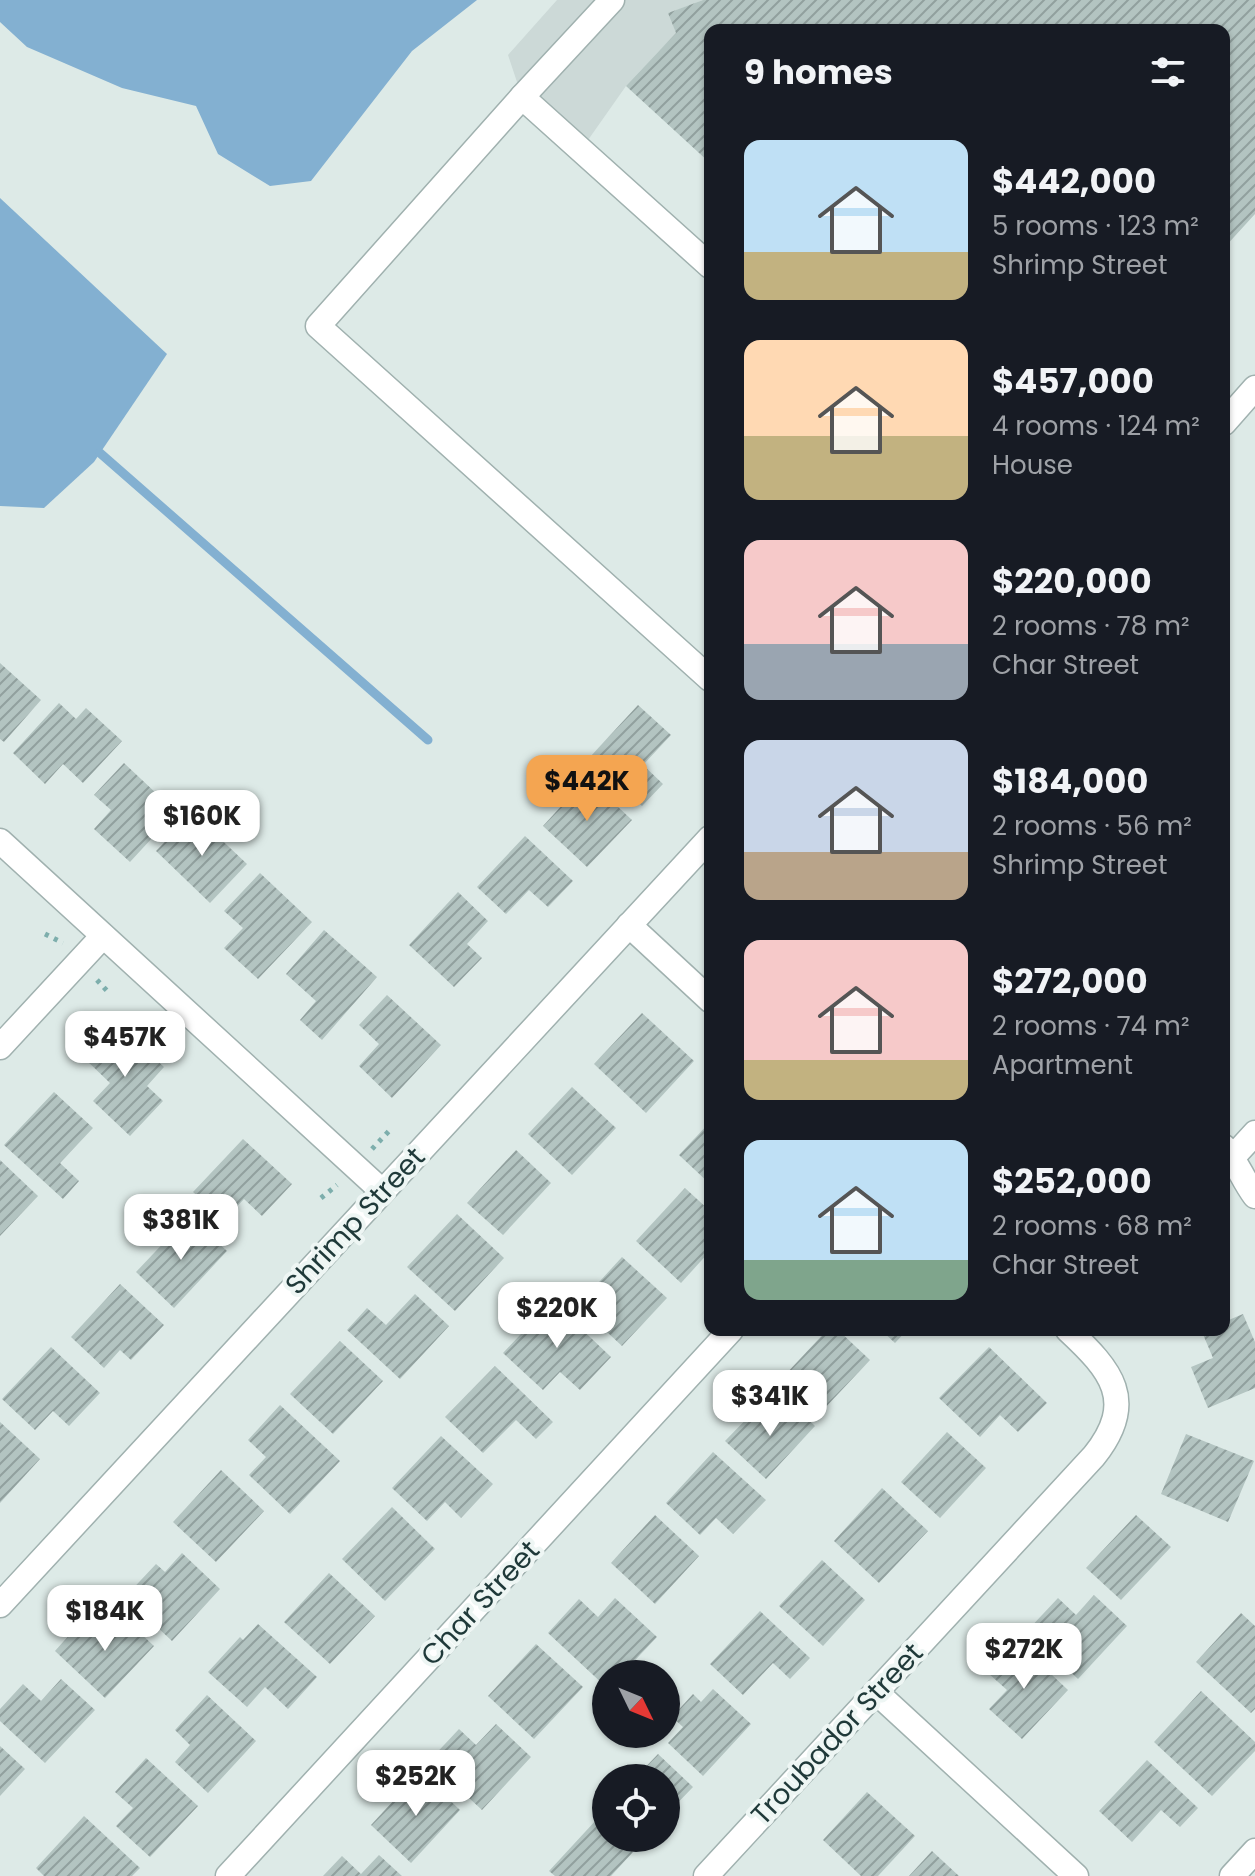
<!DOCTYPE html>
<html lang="en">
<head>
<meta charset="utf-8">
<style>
  :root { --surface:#171b24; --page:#20242c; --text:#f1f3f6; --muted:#9ea1a6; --accent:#f4a551 }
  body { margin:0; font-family:Poppins,sans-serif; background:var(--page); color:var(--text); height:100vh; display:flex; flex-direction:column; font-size:30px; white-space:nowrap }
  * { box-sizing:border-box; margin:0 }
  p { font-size:26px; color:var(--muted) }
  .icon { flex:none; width:44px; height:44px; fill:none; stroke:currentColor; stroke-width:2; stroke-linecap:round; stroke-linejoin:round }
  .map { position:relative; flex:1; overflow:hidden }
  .panel { position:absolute; left:704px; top:24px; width:526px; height:1312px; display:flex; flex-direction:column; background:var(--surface); border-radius:16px; box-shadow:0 2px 6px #0004 }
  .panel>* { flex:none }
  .needle { width:52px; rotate:133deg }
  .controls { position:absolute; left:592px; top:1660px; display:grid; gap:16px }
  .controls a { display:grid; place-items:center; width:88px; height:88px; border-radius:50%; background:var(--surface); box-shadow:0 2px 6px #0004; font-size:40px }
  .price { position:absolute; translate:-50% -68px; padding:0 18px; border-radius:16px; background:#fff; color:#222; font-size:26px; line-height:52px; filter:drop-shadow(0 2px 4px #0008) }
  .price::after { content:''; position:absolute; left:50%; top:48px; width:24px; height:18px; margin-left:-12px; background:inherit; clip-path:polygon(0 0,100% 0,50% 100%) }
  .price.current { background:var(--accent); color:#111 }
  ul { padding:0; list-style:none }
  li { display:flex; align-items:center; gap:24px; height:200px; padding:0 40px }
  li span { display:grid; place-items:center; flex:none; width:224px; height:160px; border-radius:16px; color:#555 }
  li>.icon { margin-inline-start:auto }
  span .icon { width:96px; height:96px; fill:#fffc; stroke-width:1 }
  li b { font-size:34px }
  h2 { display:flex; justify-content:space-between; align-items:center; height:96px; padding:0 40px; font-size:34px }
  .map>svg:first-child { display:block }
  .built { fill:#ccd9d7 }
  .water { fill:#83b0d1 }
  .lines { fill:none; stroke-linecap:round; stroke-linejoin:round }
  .stream { stroke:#83b0d1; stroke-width:9 }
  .building { fill:url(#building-hatch) }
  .minor-casing { stroke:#a0b1af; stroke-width:27 }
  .path { stroke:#7daeac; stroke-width:5; stroke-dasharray:4 6; stroke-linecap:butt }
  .minor { stroke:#fff; stroke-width:24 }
  .labels { text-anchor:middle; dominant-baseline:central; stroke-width:8; stroke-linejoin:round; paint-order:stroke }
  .street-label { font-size:28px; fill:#1f3939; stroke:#eef6f4 }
</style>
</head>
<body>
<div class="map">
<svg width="1255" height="1876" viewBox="0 0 1255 1876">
  <defs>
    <pattern id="building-hatch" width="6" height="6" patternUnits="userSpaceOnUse" patternTransform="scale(2)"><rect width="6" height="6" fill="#b3c4c1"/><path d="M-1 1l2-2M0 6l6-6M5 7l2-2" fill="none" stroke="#91a09e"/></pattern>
  </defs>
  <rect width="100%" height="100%" fill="#ddeae7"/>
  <!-- built -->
  <polygon class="built" points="557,0 703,0 669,13 676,33 626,86 581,150 522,97 508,55"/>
  <!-- water -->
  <g class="water">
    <polygon points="0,0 477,0 412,51 311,181 270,186 218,154 196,106 122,88 27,47 0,22"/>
    <polygon points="0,198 167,354 94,462 44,508 0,506"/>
  </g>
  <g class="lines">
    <!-- stream -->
    <polyline class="stream" points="100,453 428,740"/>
  </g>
  <!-- building -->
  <g class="building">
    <polygon points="703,0 1255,0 1255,214 1224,248 1224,30 710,30 710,163 626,86 676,33 668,13"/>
    <polygon points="0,663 41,700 4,742 0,739"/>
    <polygon points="59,703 76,719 86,708 122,741 83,783 63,764 45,784 13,753"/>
    <polygon points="638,705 671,735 643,765 663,784 642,806 590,757"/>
    <polygon points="124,763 176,812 130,862 94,829 111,810 94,795"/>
    <polygon points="587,778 632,820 587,867 543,826"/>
    <polygon points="193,813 247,864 210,903 156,851"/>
    <polygon points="525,836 573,881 548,907 529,890 506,914 477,887"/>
    <polygon points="260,873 312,922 258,979 224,948 243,928 224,911"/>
    <polygon points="458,892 488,921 467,944 482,958 454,987 409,945"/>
    <polygon points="324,930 377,977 322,1040 300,1020 316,1001 286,974"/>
    <polygon points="387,995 441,1045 392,1098 359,1066 379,1044 359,1025"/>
    <polygon points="642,1013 694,1061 646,1113 594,1064"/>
    <polygon points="117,1023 164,1067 147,1086 163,1101 130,1136 93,1101 110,1083 84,1058"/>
    <polygon points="572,1087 616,1128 572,1175 528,1134"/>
    <polygon points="54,1092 93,1128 60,1163 79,1181 63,1199 4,1145"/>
    <polygon points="710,1122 710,1184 679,1155"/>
    <polygon points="243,1139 292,1184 262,1216 244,1199 224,1220 193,1192"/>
    <polygon points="516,1150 551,1183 503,1235 467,1203"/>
    <polygon points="0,1160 38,1196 0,1236"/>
    <polygon points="685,1188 710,1211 710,1251 681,1283 636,1241"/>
    <polygon points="457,1214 504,1258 455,1311 407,1267"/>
    <polygon points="189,1216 227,1251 174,1308 136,1272"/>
    <polygon points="622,1257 667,1298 622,1346 578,1305"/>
    <polygon points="120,1284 164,1325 131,1360 120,1350 104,1368 71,1337"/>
    <polygon points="415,1294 449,1326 400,1379 347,1330 367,1308 386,1325"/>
    <polygon points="552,1301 611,1357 580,1390 560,1372 543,1390 503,1353"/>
    <polygon points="1243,1314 1255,1342 1255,1388 1208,1408 1191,1367 1213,1358 1202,1332 1224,1330 1224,1322"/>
    <polygon points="827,1330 838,1330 870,1360 823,1410 785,1375"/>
    <polygon points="881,1330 907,1330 895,1343"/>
    <polygon points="340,1341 383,1381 333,1434 290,1394"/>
    <polygon points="51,1347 100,1393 69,1426 53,1411 35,1430 2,1399"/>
    <polygon points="989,1347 1047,1403 1018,1432 1000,1415 980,1437 939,1398"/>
    <polygon points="495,1366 553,1422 536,1439 516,1420 483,1453 445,1417"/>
    <polygon points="789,1401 815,1426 766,1479 725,1441 758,1407 772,1420"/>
    <polygon points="280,1405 340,1461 290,1514 249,1475 266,1457 248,1440"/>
    <polygon points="0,1422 40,1459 0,1503"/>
    <polygon points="947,1432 986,1468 940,1518 901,1482"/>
    <polygon points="1186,1434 1254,1461 1228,1522 1161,1494"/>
    <polygon points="441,1436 493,1484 461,1518 445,1502 427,1521 392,1488"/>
    <polygon points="713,1452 766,1500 733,1534 716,1518 700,1535 666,1503"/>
    <polygon points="221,1470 264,1511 216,1562 173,1522"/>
    <polygon points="882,1488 928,1531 879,1583 834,1541"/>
    <polygon points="392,1507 435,1549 385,1601 342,1559"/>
    <polygon points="655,1515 699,1556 655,1604 611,1563"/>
    <polygon points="1136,1515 1171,1547 1121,1600 1086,1568"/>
    <polygon points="182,1553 220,1589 172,1641 125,1597 156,1564 165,1572"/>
    <polygon points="822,1560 865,1600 823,1646 779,1606"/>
    <polygon points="329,1573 375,1616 330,1664 284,1622"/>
    <polygon points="1094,1595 1127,1626 1078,1679 1027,1631 1058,1598 1076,1615"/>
    <polygon points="615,1598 657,1637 622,1674 606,1674 606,1687 548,1633 579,1599 598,1617"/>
    <polygon points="760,1611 810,1658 790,1679 773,1663 743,1695 710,1664"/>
    <polygon points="1241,1613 1255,1626 1255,1709 1251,1713 1196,1662"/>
    <polygon points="121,1615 154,1646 105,1698 55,1651 85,1618 103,1635"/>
    <polygon points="258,1624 317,1677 288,1709 265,1687 247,1707 208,1672 240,1637 243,1640"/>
    <polygon points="1017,1642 1068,1690 1022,1739 989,1709 1007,1690 988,1673"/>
    <polygon points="536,1644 583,1687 534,1739 488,1696"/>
    <polygon points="61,1679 95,1710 45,1763 0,1721 0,1709 23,1684 41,1701"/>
    <polygon points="713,1689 751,1724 703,1776 668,1743 683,1727 672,1717 693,1694 701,1702"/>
    <polygon points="1201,1691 1255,1742 1255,1751 1212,1796 1154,1742"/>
    <polygon points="207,1695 256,1741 208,1793 175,1762 190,1745 175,1730"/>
    <polygon points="496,1724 531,1757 482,1810 429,1761 459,1729 476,1745"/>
    <polygon points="0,1746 25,1769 0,1796"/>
    <polygon points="658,1754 693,1787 666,1815 666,1778 635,1778"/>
    <polygon points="146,1758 198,1806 150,1857 116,1826 133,1808 115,1792"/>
    <polygon points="1147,1760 1198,1808 1180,1827 1161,1810 1132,1842 1099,1811"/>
    <polygon points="420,1772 460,1810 411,1863 371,1825"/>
    <polygon points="867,1792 915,1836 878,1876 861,1876 823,1840"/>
    <polygon points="84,1816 140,1868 132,1876 44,1876 36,1868"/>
    <polygon points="597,1819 606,1827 606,1838 618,1838 633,1852 611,1876 555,1876 549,1871"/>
    <polygon points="932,1851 959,1876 909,1876"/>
    <polygon points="379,1855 402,1876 323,1876 342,1856 361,1874"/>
  </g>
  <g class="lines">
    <!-- minor casing -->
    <g class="minor-casing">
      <g id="minor">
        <polyline points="612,0 522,97 318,326 710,679"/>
        <polyline points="522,97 710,266"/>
        <polyline points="1224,423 1255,388"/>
        <polyline points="0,841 382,1191"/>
        <polyline points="629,925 710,1000"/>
        <polyline points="0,1047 103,936"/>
        <path d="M1224 1147C1237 1162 1243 1180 1255 1196"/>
        <polyline points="1233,1157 1255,1133"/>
        <polyline points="0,1605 710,838"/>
        <polyline points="876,1692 1076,1876"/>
        <polyline points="228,1876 731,1330"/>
        <path d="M706 1876 1094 1456C1138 1401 1111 1370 1068 1330"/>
        <polyline points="1232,1876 1255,1851"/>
      </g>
    </g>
    <!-- path -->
    <g class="path">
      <polyline points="45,934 63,943"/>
      <polyline points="97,980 110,994"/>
      <polyline points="372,1149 390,1130"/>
      <polyline points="321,1198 337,1185"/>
    </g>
    <!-- minor -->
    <use href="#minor" class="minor"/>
  </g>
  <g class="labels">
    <!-- street labels -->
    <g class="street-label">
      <text transform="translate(355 1221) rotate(-47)">Shrimp Street</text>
      <text transform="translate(480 1603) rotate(-47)">Char Street</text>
      <text transform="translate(837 1734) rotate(-47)">Troubador Street</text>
    </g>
  </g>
</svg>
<div class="controls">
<a><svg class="needle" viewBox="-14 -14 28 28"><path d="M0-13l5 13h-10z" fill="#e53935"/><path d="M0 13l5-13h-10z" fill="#9ea1a6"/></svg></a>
<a><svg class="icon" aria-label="locate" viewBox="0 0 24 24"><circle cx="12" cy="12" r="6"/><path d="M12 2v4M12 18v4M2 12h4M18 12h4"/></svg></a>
</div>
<b class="price current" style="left:587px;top:823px">$442K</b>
<b class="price" style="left:202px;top:858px">$160K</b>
<b class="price" style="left:125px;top:1079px">$457K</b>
<b class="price" style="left:181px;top:1262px">$381K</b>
<b class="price" style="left:557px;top:1350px">$220K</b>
<b class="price" style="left:770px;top:1438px">$341K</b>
<b class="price" style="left:105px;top:1653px">$184K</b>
<b class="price" style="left:1024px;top:1691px">$272K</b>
<b class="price" style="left:416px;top:1818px">$252K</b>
<section class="panel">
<h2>9 homes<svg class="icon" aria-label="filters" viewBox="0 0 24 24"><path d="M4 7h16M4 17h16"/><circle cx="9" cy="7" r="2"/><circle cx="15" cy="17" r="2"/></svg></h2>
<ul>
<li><span style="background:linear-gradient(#bfe0f5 70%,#c2b280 0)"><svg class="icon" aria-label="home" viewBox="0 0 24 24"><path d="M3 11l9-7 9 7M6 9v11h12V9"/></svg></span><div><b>$442,000</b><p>5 rooms · 123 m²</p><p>Shrimp Street</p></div></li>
<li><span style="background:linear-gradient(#ffd9b3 60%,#c2b280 0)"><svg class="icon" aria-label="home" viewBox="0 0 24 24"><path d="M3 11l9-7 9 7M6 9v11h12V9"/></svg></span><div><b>$457,000</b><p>4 rooms · 124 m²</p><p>House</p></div></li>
<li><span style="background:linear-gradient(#f6c9c9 65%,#9aa5b1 0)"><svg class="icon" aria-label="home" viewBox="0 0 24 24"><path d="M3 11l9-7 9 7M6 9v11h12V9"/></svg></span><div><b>$220,000</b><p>2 rooms · 78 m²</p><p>Char Street</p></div></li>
<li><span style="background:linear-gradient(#c9d6e8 70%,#b9a48a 0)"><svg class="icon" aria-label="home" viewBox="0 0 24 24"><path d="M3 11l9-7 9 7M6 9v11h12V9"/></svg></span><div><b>$184,000</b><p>2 rooms · 56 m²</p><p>Shrimp Street</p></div></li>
<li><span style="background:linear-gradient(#f6c9c9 75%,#c2b280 0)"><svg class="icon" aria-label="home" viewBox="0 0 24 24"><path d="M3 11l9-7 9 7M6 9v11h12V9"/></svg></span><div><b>$272,000</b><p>2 rooms · 74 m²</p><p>Apartment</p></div></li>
<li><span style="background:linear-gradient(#bfe0f5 75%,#7fa58c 0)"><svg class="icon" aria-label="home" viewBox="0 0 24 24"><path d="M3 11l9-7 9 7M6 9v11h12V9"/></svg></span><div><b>$252,000</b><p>2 rooms · 68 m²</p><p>Char Street</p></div></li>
</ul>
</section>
</div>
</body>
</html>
